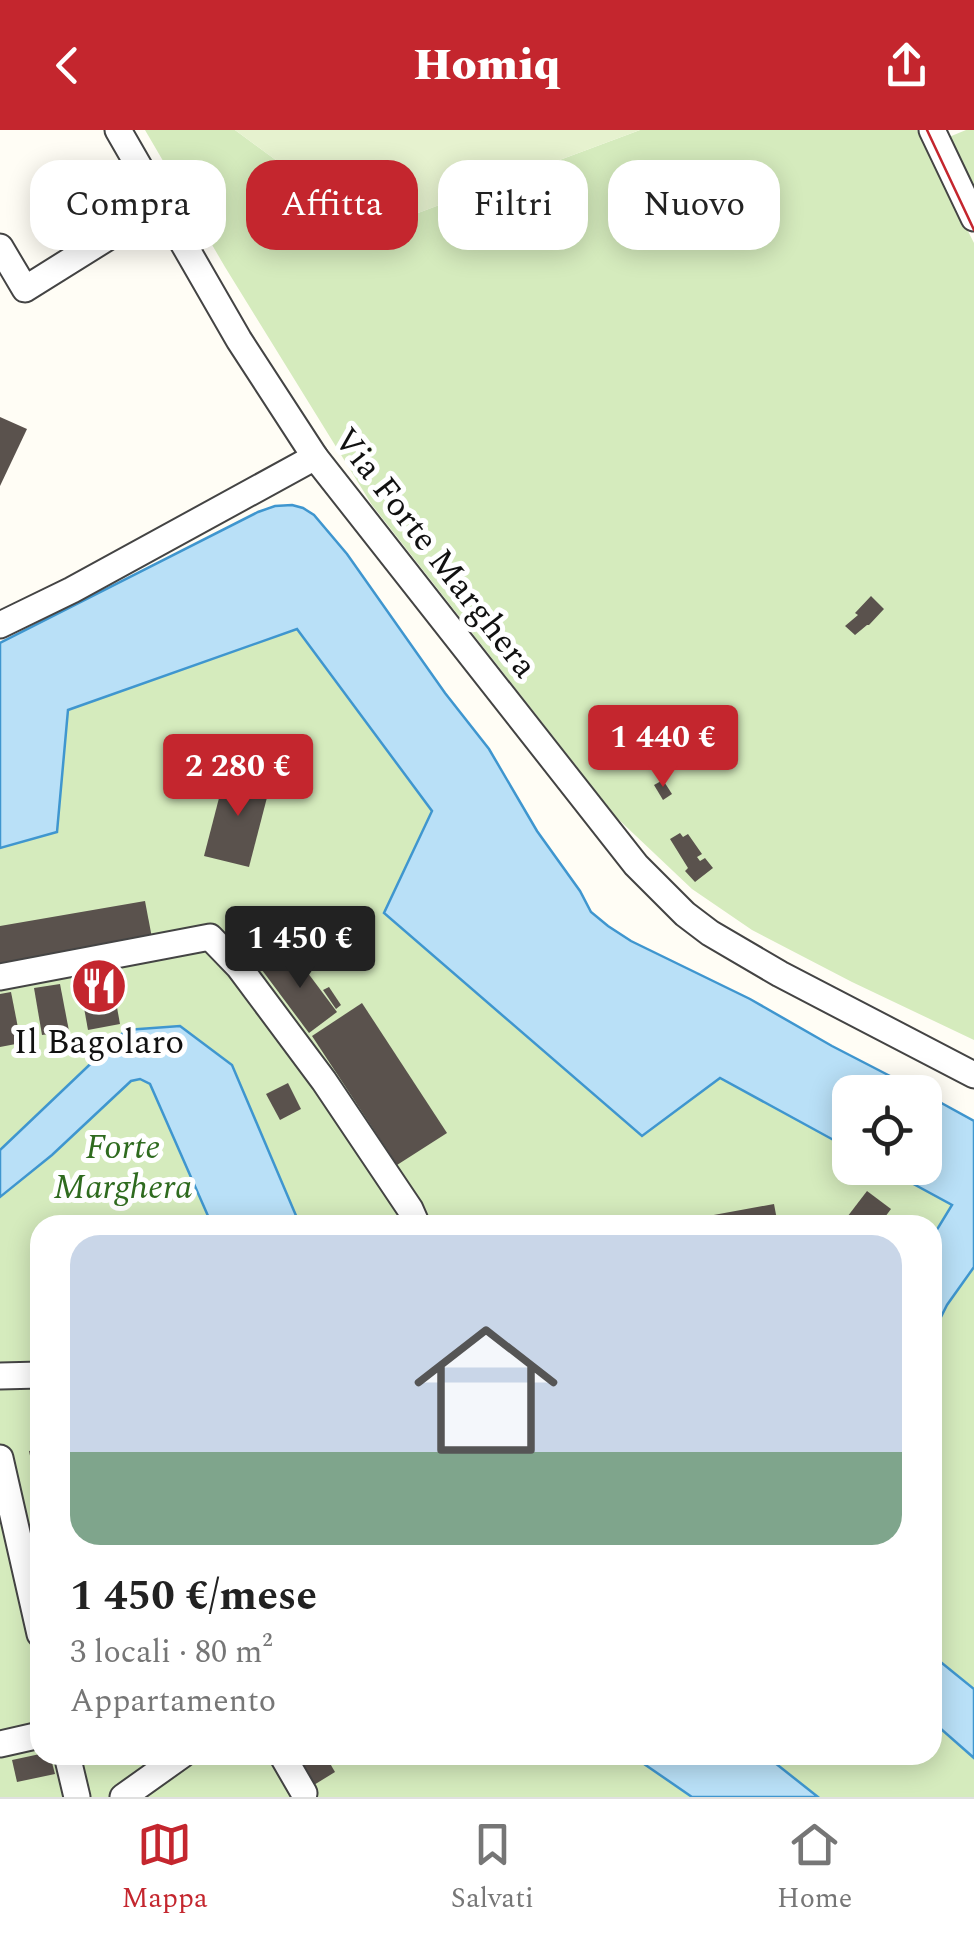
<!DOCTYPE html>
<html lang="it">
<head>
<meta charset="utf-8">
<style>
  :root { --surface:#fff; --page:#f6f6f6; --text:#222; --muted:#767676; --line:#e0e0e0; --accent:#c4262e }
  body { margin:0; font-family:Spectral,serif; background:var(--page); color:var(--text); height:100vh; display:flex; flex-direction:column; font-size:38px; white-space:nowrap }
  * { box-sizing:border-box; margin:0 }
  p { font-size:32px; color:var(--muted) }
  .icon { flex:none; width:55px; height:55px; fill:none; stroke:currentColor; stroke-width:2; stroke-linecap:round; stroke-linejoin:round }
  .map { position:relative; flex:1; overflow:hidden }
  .sheet { position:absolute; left:30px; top:1085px; width:912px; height:550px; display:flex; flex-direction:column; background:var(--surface); border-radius:30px; box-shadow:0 5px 25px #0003 }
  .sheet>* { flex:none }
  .banner { position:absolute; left:30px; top:30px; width:915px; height:90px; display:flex; gap:20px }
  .fabs { position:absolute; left:832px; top:945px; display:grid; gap:20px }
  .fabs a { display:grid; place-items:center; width:110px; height:110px; border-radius:20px; background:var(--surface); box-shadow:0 5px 25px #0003; font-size:50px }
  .price { position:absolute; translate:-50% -85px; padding:0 22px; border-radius:10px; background:var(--accent); color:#fff; font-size:32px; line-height:65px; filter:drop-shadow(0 2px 5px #0008) }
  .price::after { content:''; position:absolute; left:50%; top:60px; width:30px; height:22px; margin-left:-15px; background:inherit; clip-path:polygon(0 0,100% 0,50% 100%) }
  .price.selected { background:#222; color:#fff }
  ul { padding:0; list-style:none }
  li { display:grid; align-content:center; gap:20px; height:530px; padding:0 40px }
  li+li { border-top:2px solid var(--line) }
  li span { display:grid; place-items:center; height:310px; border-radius:30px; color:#555 }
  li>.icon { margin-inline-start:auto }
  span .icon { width:180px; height:180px; fill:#fffc; stroke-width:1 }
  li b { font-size:42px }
  .chip { padding:0 35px; border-radius:30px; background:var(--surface); box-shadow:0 5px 25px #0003; font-size:35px; line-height:90px }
  .chip.selected { background:var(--accent); color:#fff }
  header { display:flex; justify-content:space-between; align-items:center; height:130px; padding:0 40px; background:var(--accent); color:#fff; font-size:45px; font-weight:800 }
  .dock { display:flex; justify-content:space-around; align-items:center; height:140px; border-top:2px solid var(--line); background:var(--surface); font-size:28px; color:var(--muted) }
  .dock a { display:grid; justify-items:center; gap:5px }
  .dock .selected { color:var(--accent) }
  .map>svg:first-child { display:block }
  .green { fill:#d5ebbd }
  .pitch { fill:#e6f2cf }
  .water { fill:#b9e0f7; stroke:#3f96cf; stroke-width:2.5 }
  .building { fill:#5a524d }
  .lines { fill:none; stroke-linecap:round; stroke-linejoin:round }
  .minor-casing { stroke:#444; stroke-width:29 }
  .minor { stroke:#fff; stroke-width:25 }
  .tram { stroke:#c4262e; stroke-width:2.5 }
  .labels { text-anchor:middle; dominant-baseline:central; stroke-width:10; stroke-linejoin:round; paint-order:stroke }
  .street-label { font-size:35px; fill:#111; stroke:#fff }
  .poi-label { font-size:35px; fill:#111; stroke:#fff }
  .park-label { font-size:35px; font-style:italic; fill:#2f6b1f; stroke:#fff }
</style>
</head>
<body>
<header><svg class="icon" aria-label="back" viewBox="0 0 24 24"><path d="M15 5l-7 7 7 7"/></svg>Homiq<svg class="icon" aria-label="share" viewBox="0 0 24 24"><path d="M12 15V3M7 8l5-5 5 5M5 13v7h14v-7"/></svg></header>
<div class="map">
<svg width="974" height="1667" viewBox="0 0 974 1667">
  <rect width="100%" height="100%" fill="#fffdf5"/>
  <!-- green -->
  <g class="green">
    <polygon points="145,0 235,0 347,82 379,95 394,92 640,0 917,0 974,113 974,910 852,852 752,800 692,759 617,688 372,375 225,137"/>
    <polygon points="966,0 974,0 974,60 949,7"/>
    <polygon points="297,499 432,682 384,782 720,948 850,1019 850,1038 884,1038 952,1075 933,1106 932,1095 300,1095 232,935 126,900 0,1020 0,718 57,702 68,580"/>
    <polygon points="140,949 150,954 212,1095 40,1095 40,1625 631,1625 692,1667 0,1667 0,1067 52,1025 131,951"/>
    <polygon points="974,1137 974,1559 933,1525 933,1203 947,1175"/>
    <polygon points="933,1592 974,1628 974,1667 818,1667 765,1625 932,1625"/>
  </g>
  <!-- pitch -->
  <path class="pitch" d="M235 0H640L394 92C375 96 363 92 347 82Z"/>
  <!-- water -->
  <g class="water">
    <polygon points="292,375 303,378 314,385 347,424 445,563 489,619 537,701 580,761 591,782 608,796 631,811 750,869 832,916 921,962 850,962 850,1019 720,948 642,1006 384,783 432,681 297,499 68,580 57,702 0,718 0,513 258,382 275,376"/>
    <polygon points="180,896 232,935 300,1095 212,1095 150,954 140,949 131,951 52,1025 0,1067 0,1020 126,900"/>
    <polygon points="925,964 974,991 974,1137 947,1175 933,1203 933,1106 952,1075 884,1038 925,1038"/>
    <polygon points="932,1525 974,1559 974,1628 933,1592"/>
    <polygon points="631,1625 765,1625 818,1667 692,1667"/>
  </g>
  <!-- building -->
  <g class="building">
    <polygon points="0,287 27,299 0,356"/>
    <polygon points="871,466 884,479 869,495 867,495 855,505 845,496 858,485 855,483"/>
    <polygon points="226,641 271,652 249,737 204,726"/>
    <polygon points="663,650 672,664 663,670 654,655"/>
    <polygon points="680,703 683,707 688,704 702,724 697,727 700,731 705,728 713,738 695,752 685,741 688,738 670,709"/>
    <polygon points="145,771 152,808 0,835 0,796"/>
    <polygon points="290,819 337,882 309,903 262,840"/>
    <polygon points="111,844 120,894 88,900 79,850"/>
    <polygon points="60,854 69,901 42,905 34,858"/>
    <polygon points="329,857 341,875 336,879 323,860"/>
    <polygon points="11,862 21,913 0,917 0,864"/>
    <polygon points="362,873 447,1003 397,1035 312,906"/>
    <polygon points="288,953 301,979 280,990 266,964"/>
    <polygon points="867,1061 891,1079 879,1095 841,1095"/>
    <polygon points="774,1074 778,1095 670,1095 670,1093"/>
    <polygon points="40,1319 40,1363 38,1363 29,1321"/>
    <polygon points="40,1624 50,1625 55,1644 17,1652 12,1630"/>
    <polygon points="292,1625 325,1625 335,1642 309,1658"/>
  </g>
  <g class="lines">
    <!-- minor casing -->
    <g class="minor-casing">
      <g id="minor">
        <polyline points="118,0 239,210 315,327 636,735 685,784 710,803 780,844 974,945"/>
        <polyline points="932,0 974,88"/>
        <polyline points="0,117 25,159 161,74"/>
        <polyline points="0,495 72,460 315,327"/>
        <polyline points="0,847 210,807 239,837 324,951 410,1079 417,1095"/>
        <polyline points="0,1246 40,1245"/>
        <polyline points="0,1328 40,1504"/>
        <polyline points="0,1614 40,1605"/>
        <polyline points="67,1625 77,1667"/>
        <polyline points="282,1625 304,1663"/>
        <polyline points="123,1667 182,1625"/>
      </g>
    </g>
    <!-- minor -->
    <use href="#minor" class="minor"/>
    <!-- tram -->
    <polyline class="tram" points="927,0 974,100"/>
  </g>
  <!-- icons -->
  <defs>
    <g id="restaurant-disc" transform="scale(2.875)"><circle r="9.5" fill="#c4262e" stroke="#fff"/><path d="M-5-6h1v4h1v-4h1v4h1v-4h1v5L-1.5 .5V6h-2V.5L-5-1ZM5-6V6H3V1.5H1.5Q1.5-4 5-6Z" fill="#fff"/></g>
  </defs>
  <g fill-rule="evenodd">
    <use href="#restaurant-disc" x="99" y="856"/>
  </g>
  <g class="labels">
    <!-- street labels -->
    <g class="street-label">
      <text transform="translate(435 423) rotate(52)">Via Forte Marghera</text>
    </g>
    <!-- poi labels -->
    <g class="poi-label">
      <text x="99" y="912">Il Bagolaro</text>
    </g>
    <!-- park labels -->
    <g class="park-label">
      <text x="123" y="1017">Forte<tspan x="123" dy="40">Marghera</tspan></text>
    </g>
  </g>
</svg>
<div class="fabs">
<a><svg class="icon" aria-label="locate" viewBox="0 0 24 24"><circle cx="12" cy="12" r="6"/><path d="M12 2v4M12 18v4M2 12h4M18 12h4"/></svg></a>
</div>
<b class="price" style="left:663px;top:660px">1 440 €</b>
<b class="price" style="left:238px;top:689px">2 280 €</b>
<b class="price selected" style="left:300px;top:861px">1 450 €</b>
<div class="banner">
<a class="chip">Compra</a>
<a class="chip selected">Affitta</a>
<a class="chip">Filtri</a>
<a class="chip">Nuovo</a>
</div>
<section class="sheet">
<ul>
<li><span style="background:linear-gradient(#c9d6e8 70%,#7fa58c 0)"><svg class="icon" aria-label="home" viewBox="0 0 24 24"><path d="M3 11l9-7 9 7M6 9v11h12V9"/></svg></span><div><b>1 450 €/mese</b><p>3 locali · 80 m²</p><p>Appartamento</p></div></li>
</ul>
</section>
</div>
<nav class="dock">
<a class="selected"><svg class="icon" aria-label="map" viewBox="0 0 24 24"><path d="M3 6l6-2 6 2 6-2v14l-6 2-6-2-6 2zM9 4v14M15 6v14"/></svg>Mappa</a>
<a><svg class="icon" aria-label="saved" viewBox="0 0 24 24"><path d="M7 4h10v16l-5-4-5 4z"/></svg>Salvati</a>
<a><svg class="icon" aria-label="home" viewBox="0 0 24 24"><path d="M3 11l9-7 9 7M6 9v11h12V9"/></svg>Home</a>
</nav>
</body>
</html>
